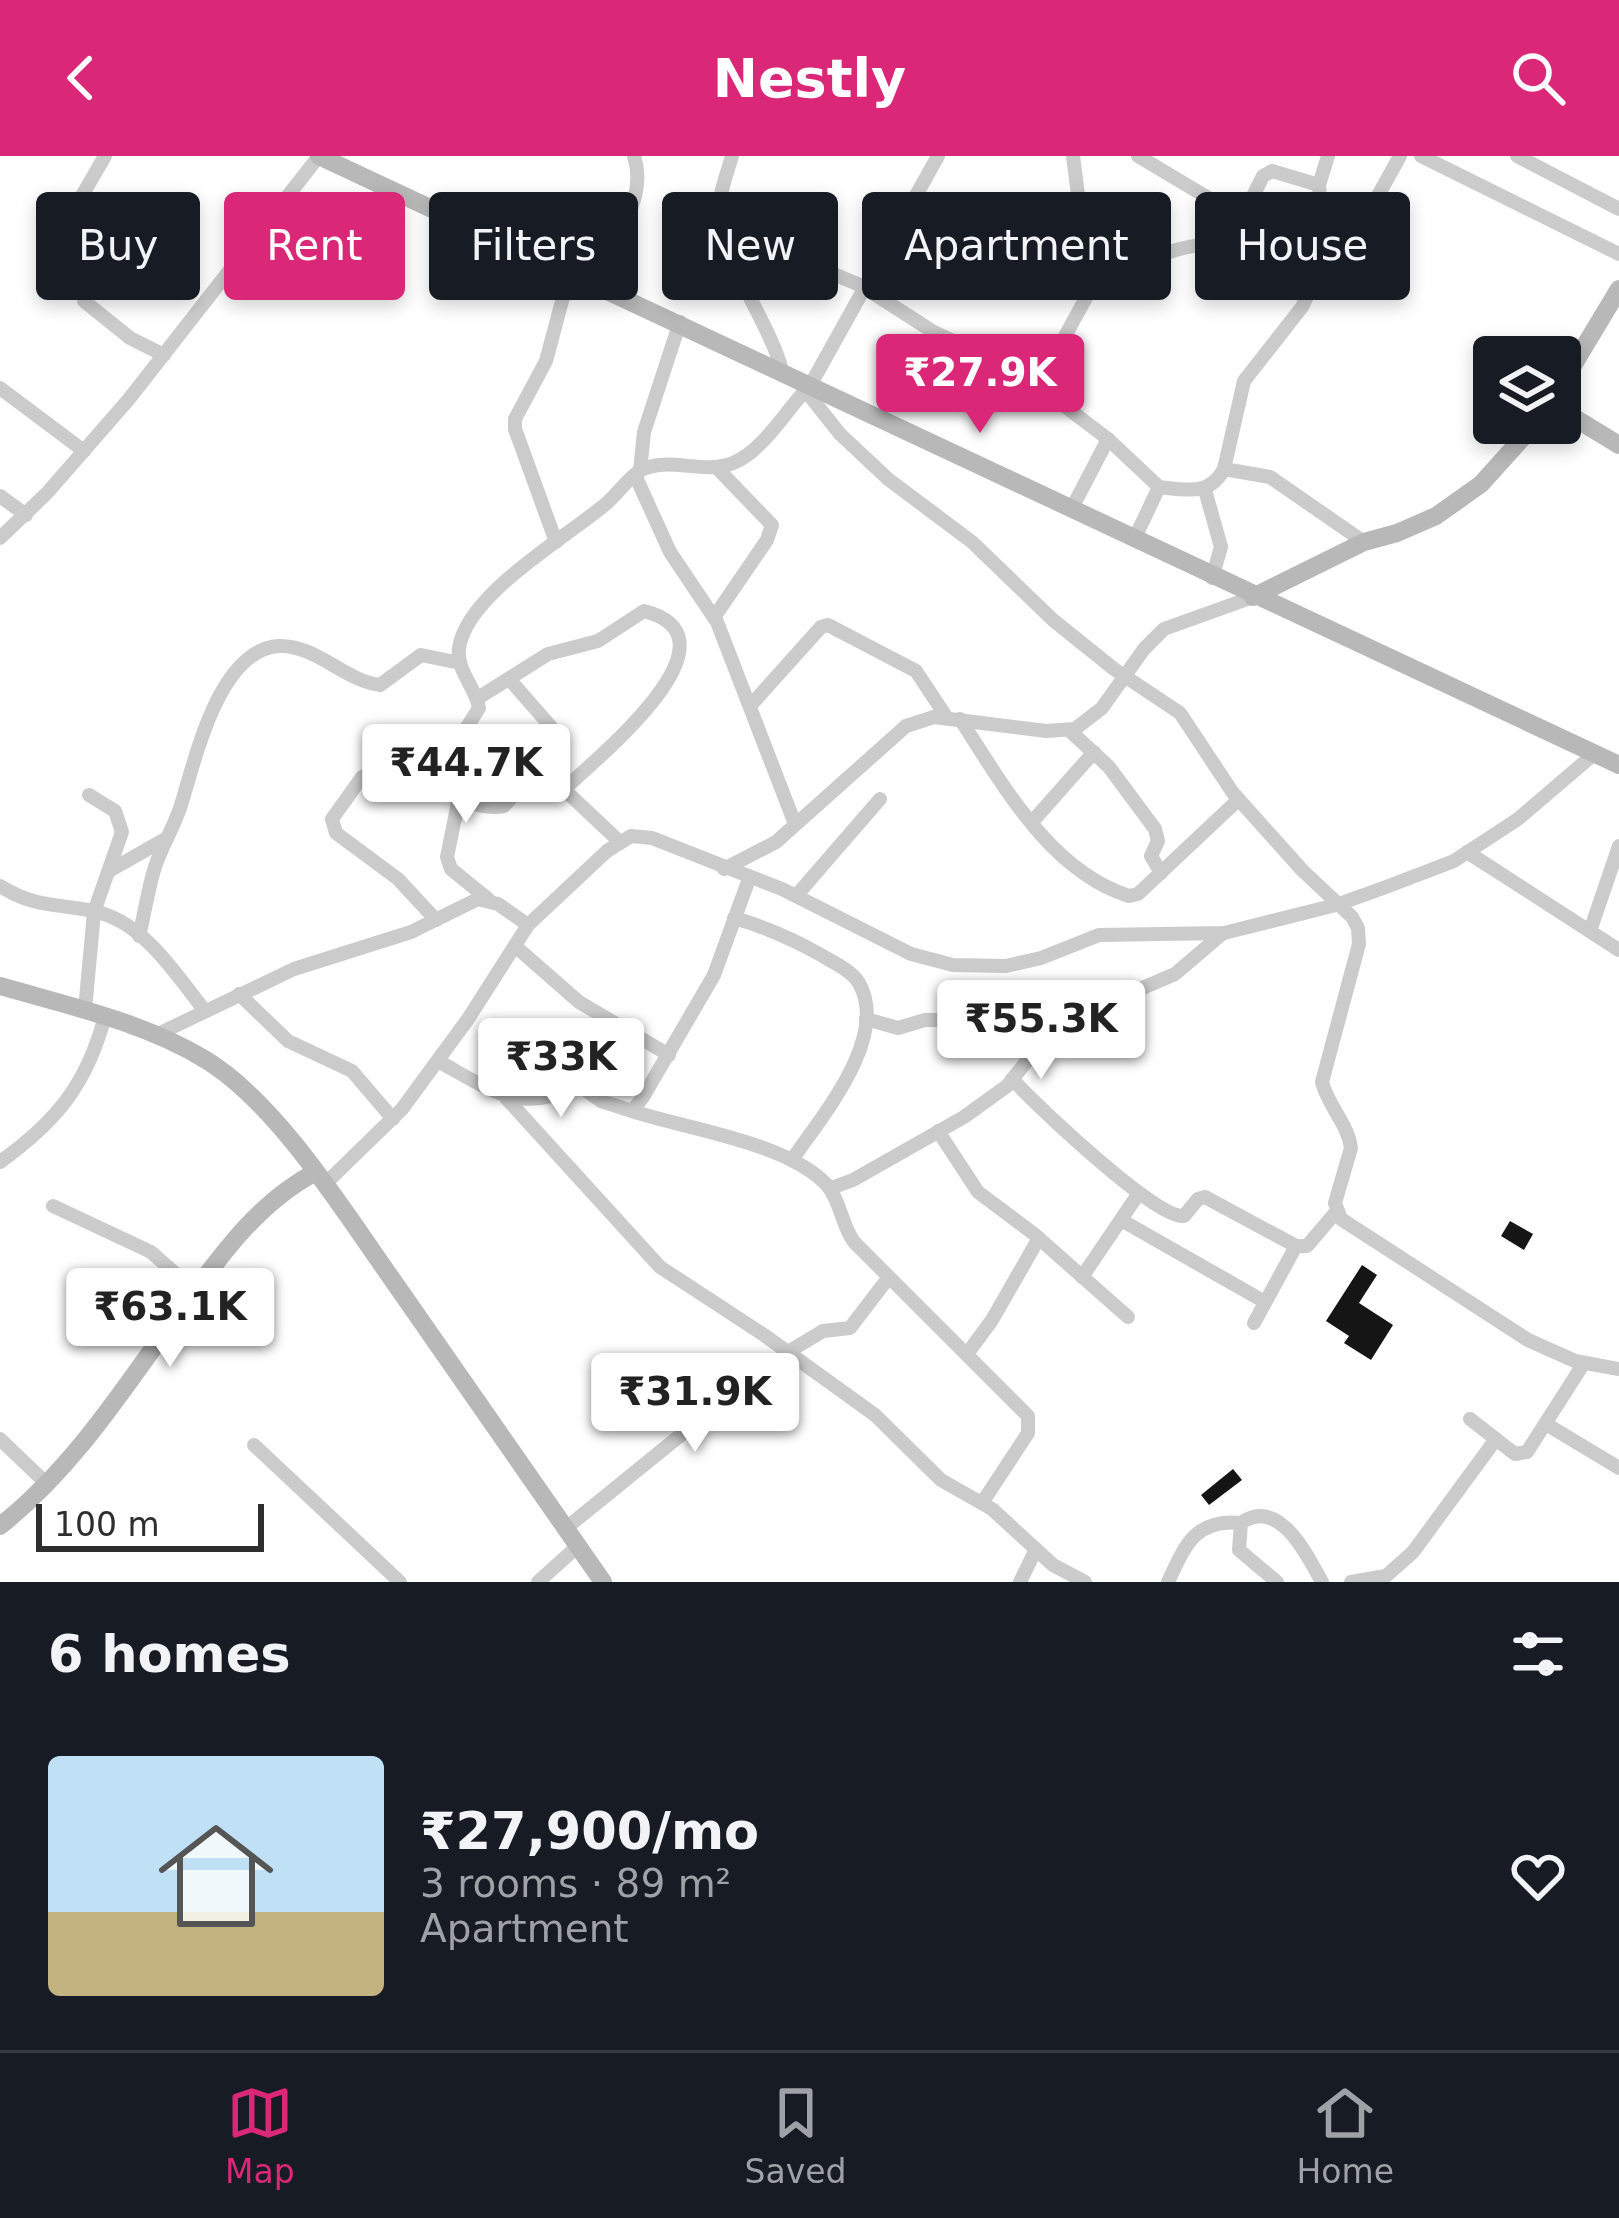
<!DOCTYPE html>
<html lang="en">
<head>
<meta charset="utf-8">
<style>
  :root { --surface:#171b24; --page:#242831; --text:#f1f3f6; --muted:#9ea1a6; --line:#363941; --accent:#db2777 }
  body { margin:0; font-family:"DejaVu Sans",sans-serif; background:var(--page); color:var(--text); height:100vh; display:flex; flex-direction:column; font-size:45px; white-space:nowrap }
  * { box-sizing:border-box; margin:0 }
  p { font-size:39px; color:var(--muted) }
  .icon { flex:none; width:66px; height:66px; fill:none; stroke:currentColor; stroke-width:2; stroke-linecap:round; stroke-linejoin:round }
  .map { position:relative; height:1426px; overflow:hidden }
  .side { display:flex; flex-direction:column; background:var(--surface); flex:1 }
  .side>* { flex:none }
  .guide { position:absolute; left:36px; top:36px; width:1548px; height:108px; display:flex; gap:24px }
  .buttons { position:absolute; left:1473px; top:180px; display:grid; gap:24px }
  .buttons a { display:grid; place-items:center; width:108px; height:108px; border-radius:12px; background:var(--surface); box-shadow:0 6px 18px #0003; font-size:60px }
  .scale { position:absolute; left:36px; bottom:30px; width:228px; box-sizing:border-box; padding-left:12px; border:6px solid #2e2e2e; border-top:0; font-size:33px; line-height:42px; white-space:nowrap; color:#2e2e2e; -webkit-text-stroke:9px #fff; paint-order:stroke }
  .price { position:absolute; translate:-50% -102px; padding:0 27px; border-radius:12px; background:#fff; color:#222; font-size:39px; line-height:78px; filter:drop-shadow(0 3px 6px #0008) }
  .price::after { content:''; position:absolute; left:50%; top:72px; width:36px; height:27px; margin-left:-18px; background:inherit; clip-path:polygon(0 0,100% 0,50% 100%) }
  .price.current { background:var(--accent); color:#fff }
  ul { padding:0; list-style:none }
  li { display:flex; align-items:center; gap:36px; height:300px; padding:0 48px }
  li span { display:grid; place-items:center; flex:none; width:336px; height:240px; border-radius:12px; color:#555 }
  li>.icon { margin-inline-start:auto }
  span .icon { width:144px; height:144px; fill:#fffc; stroke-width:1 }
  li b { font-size:51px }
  h2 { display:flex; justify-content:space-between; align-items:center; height:144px; padding:0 48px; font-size:51px }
  .pill { padding:0 42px; border-radius:12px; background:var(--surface); box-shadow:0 6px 18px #0003; font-size:42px; line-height:108px }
  .pill.current { background:var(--accent); color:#fff }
  header { display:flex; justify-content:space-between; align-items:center; height:156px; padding:0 48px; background:var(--accent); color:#fff; font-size:54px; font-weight:800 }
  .tabs { display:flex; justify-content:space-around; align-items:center; height:168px; border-top:3px solid var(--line); background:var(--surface); font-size:33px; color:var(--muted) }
  .tabs a { display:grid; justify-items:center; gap:6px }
  .tabs .current { color:var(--accent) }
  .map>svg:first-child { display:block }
  .building { fill:#151515 }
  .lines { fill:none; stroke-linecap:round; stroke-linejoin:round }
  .street { stroke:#cbcbcb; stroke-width:14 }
  .secondary { stroke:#b8b8b8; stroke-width:18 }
</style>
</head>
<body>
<header><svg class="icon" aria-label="back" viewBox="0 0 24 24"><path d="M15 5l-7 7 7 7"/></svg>Nestly<svg class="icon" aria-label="search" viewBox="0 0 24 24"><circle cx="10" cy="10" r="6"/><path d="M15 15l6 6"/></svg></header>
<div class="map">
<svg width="1619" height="1426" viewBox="0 0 1619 1426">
  <rect width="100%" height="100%" fill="#fff"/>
  <!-- building -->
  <g class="building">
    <polygon points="1510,1065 1533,1078 1524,1094 1501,1080"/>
    <polygon points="1362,1109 1377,1119 1359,1147 1393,1169 1371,1204 1344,1187 1349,1180 1326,1165"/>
    <polygon points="1233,1313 1242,1324 1209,1349 1201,1339"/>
  </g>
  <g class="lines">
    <!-- street -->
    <g class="street">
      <path d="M732 0C727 18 719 37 719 56 720 102 768 163 782 214"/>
      <path d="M1073 0 1078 39 1050 91C1056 103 1066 109 1077 117 1121 150 1128 112 1167 97 1200 84 1218 96 1242 62"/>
      <polyline points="1138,0 1242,62 1263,20 1272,15 1319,29"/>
      <polyline points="1421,0 1619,98"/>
      <polyline points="1517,0 1619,53"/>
      <polyline points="720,70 862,130 932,175 1040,226"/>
      <polyline points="47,100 105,0"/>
      <polyline points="1324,105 1319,29 1328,0"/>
      <path d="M586 123C612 89 649 45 634 0"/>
      <polyline points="1093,129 1040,226 1046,236 1108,283 1159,331 1134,384"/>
      <polyline points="84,145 130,182 164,199"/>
      <path d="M797 224 840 278 888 323 972 386 1053 464 1114 513 1180 557 1233 637 1302 714 1352 761 1358 772 1359 788 1322 926C1328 950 1348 968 1351 992L1335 1047 1341 1063 1528 1184 1575 1205 1619 1213"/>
      <polyline points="811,228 938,0"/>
      <polyline points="0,232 84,295"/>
      <polyline points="640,315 644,276 680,166"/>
      <polyline points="635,319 670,396 717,466 795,668"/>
      <path d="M1159 331C1187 334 1210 340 1224 313"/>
      <polyline points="1205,334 1221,391 1212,422"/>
      <polyline points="0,340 26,359"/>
      <polyline points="1071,354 1108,283"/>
      <polyline points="0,382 47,337 129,243 319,0"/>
      <polyline points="556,386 515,273 515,263 546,205 570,115"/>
      <polyline points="1364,386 1270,321 1224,313 1244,225 1302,151 1324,105 1360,72 1400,0"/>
      <polyline points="715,460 767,384 772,369 716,311"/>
      <path d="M478 542 548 498 598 485 644 455C749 482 592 606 562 635"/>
      <polyline points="750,550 821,471 828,469 916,515 947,562"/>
      <path d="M960 563C1003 629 1050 715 1129 740L1138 738 1238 644"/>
      <polyline points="1069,574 1109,611 1155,673 1158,685 1151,700 1161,717"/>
      <polyline points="540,611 620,686"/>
      <polyline points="1032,666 1094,596"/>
      <polyline points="1467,696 1619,794"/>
      <polyline points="724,713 776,686 906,570 934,561 1046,575 1075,573 1102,552 1144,493 1164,473 1253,441"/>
      <polyline points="109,715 167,682"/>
      <path d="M0 730C41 755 61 746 101 757 146 770 178 821 205 855"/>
      <polyline points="796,740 880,643"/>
      <path d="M488 743 451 713 447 701 459 642 455 590 479 552C476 531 456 515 459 492 467 437 568 381 608 346 619 336 628 322 641 314 669 300 704 319 733 307 761 296 784 258 804 236"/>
      <path d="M734 762C766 771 793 783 821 799 834 807 851 814 859 827 890 882 821 961 792 1004"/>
      <path d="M436 764 398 723 336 677 332 663 362 621 389 606C429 613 460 658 504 650L558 588 552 572 510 524"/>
      <polyline points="1590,775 1619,690"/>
      <path d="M139 780C145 757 148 731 156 708 163 688 175 669 181 649 195 605 218 495 278 490 315 488 345 525 380 529L421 499 460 507"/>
      <polyline points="515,790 579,846 669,899"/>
      <polyline points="239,838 288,885 352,915 393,963"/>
      <polyline points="85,854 94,756 122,676 115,655 89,639"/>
      <polyline points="866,863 898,872 925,864 973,864 1029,900"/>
      <polyline points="154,880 294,813 411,776 478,743 498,748 528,769"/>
      <path d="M438 905C491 934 519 959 580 930L539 872"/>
      <path d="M1012 923C1037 949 1155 1063 1184 1060L1198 1043 1205 1041 1296 1090H1307L1336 1056"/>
      <polyline points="580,930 601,945 632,955 643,941 714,819 749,723"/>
      <polyline points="506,942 660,1111 764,1179 875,1259 941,1324 992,1353 1053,1409 1085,1426"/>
      <path d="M632 955C687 973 784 986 825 1027 840 1042 841 1068 854 1086L1028 1260V1277L982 1347"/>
      <polyline points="938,975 978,1036 1034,1078 1128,1161"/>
      <path d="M0 1006C57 965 87 928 105 860"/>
      <polyline points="324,1029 402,953 468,863 528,769 607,695 631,680 652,682 782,733 911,798 953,809 1006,810 1041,802 1099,779 1224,777 1336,749 1386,731 1454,705 1518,663 1594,598"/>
      <polyline points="831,1032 853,1024 964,961 1007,930 1041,887 1068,864 1175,818 1223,777"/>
      <polyline points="53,1050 151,1096 195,1135"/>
      <polyline points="1121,1064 1265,1146"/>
      <polyline points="1082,1121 1139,1037"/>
      <polyline points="1254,1167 1296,1090"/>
      <polyline points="788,1196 823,1175 850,1172 889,1121"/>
      <polyline points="967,1198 992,1164 1039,1082"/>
      <polyline points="1470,1263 1515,1298 1527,1296 1584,1207"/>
      <polyline points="1546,1268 1619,1312"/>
      <polyline points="0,1283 47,1328"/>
      <polyline points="254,1289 400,1426"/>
      <polyline points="565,1373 698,1265 740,1237 753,1243 795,1202"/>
      <polyline points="538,1426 578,1390"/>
      <polyline points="1020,1426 1036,1393"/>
      <path d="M1168 1426C1185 1389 1196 1362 1241 1367"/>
      <path d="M1277 1426 1239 1394 1241 1367C1279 1341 1306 1397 1322 1426"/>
      <polyline points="1351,1426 1386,1420 1413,1396 1496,1283"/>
    </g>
    <!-- secondary -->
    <g class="secondary">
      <polyline points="319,0 1619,609"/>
      <polyline points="1560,231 1619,133"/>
      <polyline points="1560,253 1619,289"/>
      <polyline points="1253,441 1364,386 1397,377 1436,360 1481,328 1536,267"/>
      <path d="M0 830C69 850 144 866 206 904 278 948 345 1057 394 1126 463 1226 533 1326 603 1426"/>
      <path d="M0 1370C76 1310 128 1226 184 1149 221 1099 258 1047 314 1017"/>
    </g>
  </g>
</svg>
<div class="buttons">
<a><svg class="icon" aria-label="layers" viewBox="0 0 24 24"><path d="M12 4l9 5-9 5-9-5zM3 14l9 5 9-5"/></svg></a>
</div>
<div class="scale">100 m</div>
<b class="price current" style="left:980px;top:280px">₹27.9K</b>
<b class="price" style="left:466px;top:670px">₹44.7K</b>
<b class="price" style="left:1041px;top:926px">₹55.3K</b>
<b class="price" style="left:561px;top:964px">₹33K</b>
<b class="price" style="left:170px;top:1214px">₹63.1K</b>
<b class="price" style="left:695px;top:1299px">₹31.9K</b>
<div class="guide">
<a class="pill">Buy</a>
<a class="pill current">Rent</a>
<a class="pill">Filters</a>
<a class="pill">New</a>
<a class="pill">Apartment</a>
<a class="pill">House</a>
</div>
</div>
<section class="side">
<h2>6 homes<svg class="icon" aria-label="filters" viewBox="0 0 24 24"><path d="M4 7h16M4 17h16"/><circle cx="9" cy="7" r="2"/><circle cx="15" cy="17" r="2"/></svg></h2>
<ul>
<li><span style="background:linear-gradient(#bfe0f5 65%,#c2b280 0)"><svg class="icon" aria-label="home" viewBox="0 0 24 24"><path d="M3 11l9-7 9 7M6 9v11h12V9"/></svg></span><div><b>₹27,900/mo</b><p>3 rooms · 89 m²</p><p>Apartment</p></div><svg class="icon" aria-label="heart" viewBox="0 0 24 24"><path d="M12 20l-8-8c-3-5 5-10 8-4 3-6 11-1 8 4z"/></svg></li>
</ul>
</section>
<nav class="tabs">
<a class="current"><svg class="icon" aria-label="map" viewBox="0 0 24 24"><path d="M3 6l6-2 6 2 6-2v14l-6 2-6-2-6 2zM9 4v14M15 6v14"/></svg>Map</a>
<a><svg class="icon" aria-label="saved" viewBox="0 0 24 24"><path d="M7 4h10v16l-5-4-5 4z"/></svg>Saved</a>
<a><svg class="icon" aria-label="home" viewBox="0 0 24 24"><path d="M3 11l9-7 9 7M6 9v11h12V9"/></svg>Home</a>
</nav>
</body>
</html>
